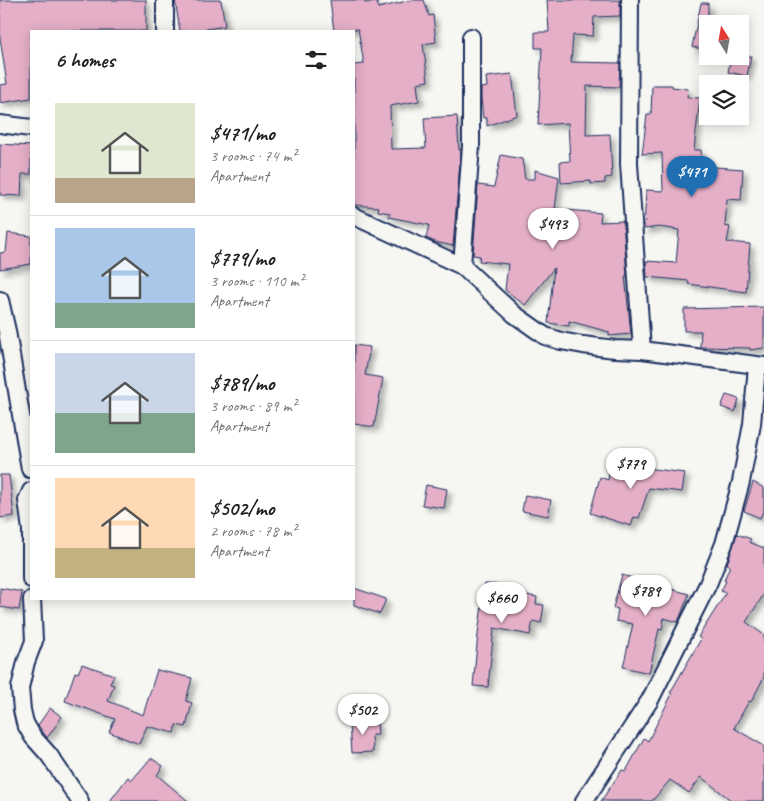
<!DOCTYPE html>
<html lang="en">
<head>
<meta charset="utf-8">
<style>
  :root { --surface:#fff; --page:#f6f6f6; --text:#222; --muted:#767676; --line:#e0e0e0; --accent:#1f6fb2 }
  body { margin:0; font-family:Caveat,sans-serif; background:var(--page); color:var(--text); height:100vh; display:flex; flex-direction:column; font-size:19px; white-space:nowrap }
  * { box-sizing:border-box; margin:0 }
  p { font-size:16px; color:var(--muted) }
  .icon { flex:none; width:28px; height:28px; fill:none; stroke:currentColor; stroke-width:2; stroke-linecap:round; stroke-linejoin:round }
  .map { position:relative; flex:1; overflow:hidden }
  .panel { position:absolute; left:30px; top:30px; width:325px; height:570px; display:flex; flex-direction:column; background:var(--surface); border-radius:0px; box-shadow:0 2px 12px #0003 }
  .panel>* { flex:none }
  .needle { width:32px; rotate:349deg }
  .controls { position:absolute; left:699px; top:15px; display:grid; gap:10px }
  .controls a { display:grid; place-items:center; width:50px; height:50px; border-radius:0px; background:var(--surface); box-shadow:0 2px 12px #0003; font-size:25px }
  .price { position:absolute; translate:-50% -42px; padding:0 11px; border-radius:18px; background:#fff; color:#222; font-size:16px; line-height:32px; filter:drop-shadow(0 1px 2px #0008) }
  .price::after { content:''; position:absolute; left:50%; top:30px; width:15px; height:11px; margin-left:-8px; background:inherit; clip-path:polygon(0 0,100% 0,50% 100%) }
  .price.selected { background:var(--accent); color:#fff }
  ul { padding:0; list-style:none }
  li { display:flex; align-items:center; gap:15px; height:125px; padding:0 25px }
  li+li { border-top:1px solid var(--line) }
  li span { display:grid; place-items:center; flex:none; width:140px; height:100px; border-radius:0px; color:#555 }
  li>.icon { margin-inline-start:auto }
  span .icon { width:60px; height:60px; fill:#fffc; stroke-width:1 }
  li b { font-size:21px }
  h2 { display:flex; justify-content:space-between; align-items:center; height:60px; padding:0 25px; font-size:21px }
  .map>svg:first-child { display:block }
  .building { fill:#e5afc8; stroke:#1b2f5e; filter:url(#shadow) }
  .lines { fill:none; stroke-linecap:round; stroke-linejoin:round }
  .street-casing { stroke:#1b2f5e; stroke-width:20 }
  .street { stroke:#f6f6f2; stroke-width:16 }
</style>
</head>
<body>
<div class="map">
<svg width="764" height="801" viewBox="0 0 764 801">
  <defs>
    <filter id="shadow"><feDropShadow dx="4.5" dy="4.5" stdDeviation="2.5" flood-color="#0004"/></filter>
  </defs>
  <rect width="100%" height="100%" fill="#f6f6f2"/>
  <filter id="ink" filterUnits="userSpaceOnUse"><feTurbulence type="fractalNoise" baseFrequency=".02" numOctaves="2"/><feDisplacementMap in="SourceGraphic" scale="10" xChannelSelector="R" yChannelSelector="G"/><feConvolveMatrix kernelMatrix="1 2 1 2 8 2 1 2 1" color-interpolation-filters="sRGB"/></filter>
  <g filter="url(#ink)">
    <!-- building -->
    <g class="building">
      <polygon points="0,0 146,0 146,31 31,31 31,98 0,103 0,85 7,84 0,38"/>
      <polygon points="175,0 221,0 225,26 194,31 180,31"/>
      <polygon points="330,0 365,0 365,3 377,1 378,8 411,0 424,0 429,16 433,15 436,42 423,44 428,81 417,83 419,101 390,106 391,149 426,148 424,118 457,116 459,150 461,150 453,246 435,242 426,238 429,225 389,217 390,213 378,211 379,207 354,205 354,65 364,64 358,29 334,31"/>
      <polygon points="547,0 620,0 620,16 594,17 593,36 573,35 571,62 620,63 619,87 587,86 586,135 610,134 612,177 605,178 605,183 591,184 591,181 561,183 560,162 570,161 568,123 538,125 542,48 535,48 535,32 549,32"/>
      <polygon points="701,3 708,3 708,50 692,47"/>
      <polygon points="731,56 751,56 747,76 728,72"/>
      <polygon points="512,74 517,115 487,126 487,118 483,118 481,98 481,88 487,87 486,77"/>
      <polygon points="652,85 672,85 672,87 688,89 687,97 700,98 694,150 701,150 702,166 743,169 741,200 727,199 725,226 730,227 727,242 750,244 746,292 688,284 689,281 647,277 646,261 676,263 679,230 659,227 644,229 646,190 663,191 662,153 642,154 647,115 651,115"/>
      <polygon points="0,144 31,146 31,174 22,174 21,196 0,195"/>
      <polygon points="501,155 522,159 525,179 535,179 535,170 559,177 555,209 601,213 600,222 623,221 627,276 625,276 631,334 609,336 609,332 569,321 569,326 548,323 554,268 525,305 505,290 508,264 479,261 480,256 473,255 478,185 494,187"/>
      <polygon points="8,233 31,236 31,264 0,269 0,253 6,252"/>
      <polygon points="764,307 764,348 750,350 750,348 700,347 701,331 684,331 684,309"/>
      <polygon points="354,345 370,347 365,375 383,378 374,427 354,424"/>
      <polygon points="726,395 739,399 735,412 721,407"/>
      <polygon points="611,459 639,464 639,467 685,473 682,492 649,488 639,518 634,517 631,526 590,513 600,477 608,480"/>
      <polygon points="0,475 9,475 14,516 0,518"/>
      <polygon points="753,482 764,488 764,509 760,518 744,511"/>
      <polygon points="426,485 447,489 444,508 422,505"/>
      <polygon points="525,495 551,500 548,516 522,511"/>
      <polygon points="737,534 751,539 749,542 764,548 764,594 746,622 764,635 764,677 751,702 749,701 734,728 764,746 764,801 732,801 701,777 689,793 670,780 652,801 601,801 622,770 626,771 644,738 648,741 672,694 670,693 701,639 698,637 726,593 721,591 726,581 724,580 730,566 727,564"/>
      <polygon points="622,575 689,594 678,622 664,618 662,630 659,629 649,673 623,667 633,624 616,621 618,609 613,608"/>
      <polygon points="485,584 504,585 504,591 537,597 536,604 544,605 541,623 533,621 530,635 494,628 488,687 473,686 478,634"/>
      <polygon points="0,588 22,592 19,610 0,607"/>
      <polygon points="354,588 386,599 380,614 354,605"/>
      <polygon points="82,664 114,675 110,684 114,685 108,701 143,715 157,670 192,678 186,701 192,703 186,727 176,725 174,733 147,726 139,744 109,732 115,719 65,701 75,672 78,673"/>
      <polygon points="50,708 62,717 47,738 38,725"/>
      <polygon points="377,721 378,735 372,735 373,752 352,753 350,722"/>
      <polygon points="151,758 163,766 157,775 188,801 110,801 128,777 132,780"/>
    </g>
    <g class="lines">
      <!-- street casing -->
      <g class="street-casing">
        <g id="street">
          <polyline points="630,0 629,164 642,350"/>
          <polyline points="165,31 165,0"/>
          <polyline points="0,124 31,128"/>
          <polyline points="354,216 462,266 514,314 545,336 561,341 583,345 615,349 642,350 764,366"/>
          <polyline points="462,266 471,146 471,37"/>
          <polyline points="0,300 7,331 30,469"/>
          <polyline points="31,491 27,500 31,530 31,579"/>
          <polyline points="32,599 34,641 26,662 20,688 22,710 25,723 33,737 49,755 80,801"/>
          <polyline points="584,801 650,700 708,584 724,544 741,482 752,424 757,366"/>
        </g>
      </g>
      <!-- street -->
      <use href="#street" class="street"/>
    </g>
  </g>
</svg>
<div class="controls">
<a><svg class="needle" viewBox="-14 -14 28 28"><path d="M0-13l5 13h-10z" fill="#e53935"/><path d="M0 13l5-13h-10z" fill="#767676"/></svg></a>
<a><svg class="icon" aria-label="layers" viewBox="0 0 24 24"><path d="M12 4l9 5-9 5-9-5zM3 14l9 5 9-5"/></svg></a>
</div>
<b class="price selected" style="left:692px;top:198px">$471</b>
<b class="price" style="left:553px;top:250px">$493</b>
<b class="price" style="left:631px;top:490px">$779</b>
<b class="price" style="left:646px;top:617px">$789</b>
<b class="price" style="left:502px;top:624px">$660</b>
<b class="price" style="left:363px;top:736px">$502</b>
<section class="panel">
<h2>6 homes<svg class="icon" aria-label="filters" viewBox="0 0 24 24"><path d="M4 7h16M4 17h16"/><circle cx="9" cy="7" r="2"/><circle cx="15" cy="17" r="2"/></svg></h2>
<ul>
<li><span style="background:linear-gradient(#dfe7d0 75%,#b9a48a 0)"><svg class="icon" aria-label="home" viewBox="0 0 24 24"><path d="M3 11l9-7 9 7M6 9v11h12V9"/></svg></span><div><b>$471/mo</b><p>3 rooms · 74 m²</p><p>Apartment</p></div></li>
<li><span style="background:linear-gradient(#a9c7e8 75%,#7fa58c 0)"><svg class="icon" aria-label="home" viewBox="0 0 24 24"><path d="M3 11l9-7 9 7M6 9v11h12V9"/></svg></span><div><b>$779/mo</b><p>3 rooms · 110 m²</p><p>Apartment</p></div></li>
<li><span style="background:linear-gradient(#c9d6e8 60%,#7fa58c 0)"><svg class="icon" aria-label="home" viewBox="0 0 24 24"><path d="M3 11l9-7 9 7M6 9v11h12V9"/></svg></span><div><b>$789/mo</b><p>3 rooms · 89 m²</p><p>Apartment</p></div></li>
<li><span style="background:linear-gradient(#ffd9b3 70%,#c2b280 0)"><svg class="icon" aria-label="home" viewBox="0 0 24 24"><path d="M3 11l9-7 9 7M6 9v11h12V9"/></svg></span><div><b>$502/mo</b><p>2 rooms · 78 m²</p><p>Apartment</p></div></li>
</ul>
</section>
</div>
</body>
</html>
